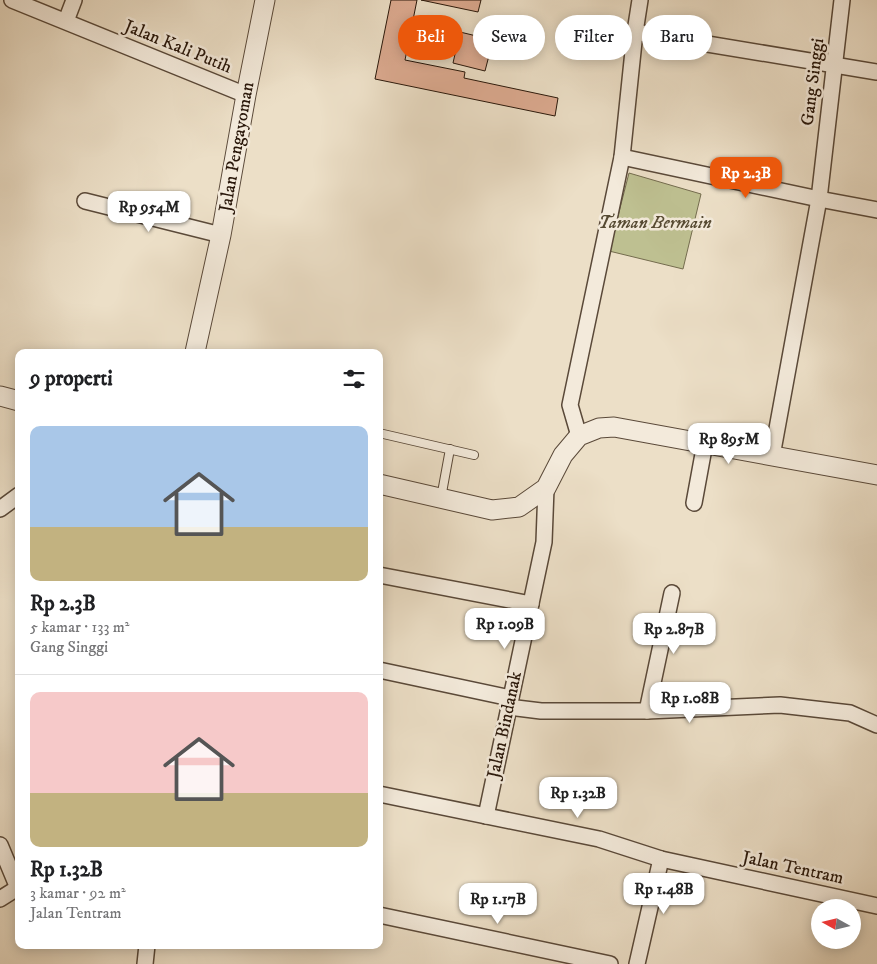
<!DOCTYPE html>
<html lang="id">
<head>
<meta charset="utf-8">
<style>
  :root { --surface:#fff; --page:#f6f6f6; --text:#202124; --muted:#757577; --line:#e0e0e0; --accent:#ea580c }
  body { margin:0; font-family:"IM FELL DW Pica",serif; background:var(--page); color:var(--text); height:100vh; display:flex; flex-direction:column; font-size:19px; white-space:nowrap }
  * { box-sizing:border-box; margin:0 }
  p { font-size:16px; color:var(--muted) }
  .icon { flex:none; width:28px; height:28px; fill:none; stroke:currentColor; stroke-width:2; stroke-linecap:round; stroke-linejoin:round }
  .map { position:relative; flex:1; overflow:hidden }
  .panel { position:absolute; left:15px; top:349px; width:368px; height:600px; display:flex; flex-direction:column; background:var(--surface); border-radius:10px; box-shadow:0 2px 12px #0003 }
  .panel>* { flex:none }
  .top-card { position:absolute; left:398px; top:15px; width:404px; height:45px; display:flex; gap:10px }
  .needle { width:32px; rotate:278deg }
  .fabs { position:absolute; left:811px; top:899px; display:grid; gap:10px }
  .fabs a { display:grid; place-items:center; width:50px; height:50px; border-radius:50%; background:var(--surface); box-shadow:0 2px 12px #0003; font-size:25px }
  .price { position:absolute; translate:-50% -42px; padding:0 11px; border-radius:10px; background:#fff; color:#222; font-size:16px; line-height:32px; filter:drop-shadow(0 1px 2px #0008) }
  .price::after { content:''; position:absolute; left:50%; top:30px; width:15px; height:11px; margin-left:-8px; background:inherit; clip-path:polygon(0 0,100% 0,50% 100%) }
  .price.current { background:var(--accent); color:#fff }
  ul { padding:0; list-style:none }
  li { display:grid; align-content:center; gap:10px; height:265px; padding:0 15px }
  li+li { border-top:1px solid var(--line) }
  li span { display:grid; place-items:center; height:155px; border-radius:10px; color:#555 }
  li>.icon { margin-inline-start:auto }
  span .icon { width:90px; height:90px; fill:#fffc; stroke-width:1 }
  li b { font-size:21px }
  h2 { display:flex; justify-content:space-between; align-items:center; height:60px; padding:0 15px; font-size:21px }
  .tag { padding:0 18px; border-radius:22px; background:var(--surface); box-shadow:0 2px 12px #0003; font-size:18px; line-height:45px }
  .tag.current { background:var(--accent); color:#fff }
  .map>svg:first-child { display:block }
  .green { fill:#bec091; stroke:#746c4e }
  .building { fill:#dcaa90; stroke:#29170a }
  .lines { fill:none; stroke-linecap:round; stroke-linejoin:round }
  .service-casing { stroke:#5a4939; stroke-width:10 }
  .minor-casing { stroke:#5a4939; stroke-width:18 }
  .tertiary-casing { stroke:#5a4939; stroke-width:21 }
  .service { stroke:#f3eadb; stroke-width:8 }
  .minor { stroke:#f3eadb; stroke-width:15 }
  .tertiary { stroke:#f3eadb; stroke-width:19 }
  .labels { text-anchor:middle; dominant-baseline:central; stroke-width:5; stroke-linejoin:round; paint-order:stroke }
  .street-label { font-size:18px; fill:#29170a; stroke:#f3eadb }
  .park-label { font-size:18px; font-style:italic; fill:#564a32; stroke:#f3eadb }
</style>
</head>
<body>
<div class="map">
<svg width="877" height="964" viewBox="0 0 877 964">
  <rect width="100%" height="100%" fill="#ecdfc7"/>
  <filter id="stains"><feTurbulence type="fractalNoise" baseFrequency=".004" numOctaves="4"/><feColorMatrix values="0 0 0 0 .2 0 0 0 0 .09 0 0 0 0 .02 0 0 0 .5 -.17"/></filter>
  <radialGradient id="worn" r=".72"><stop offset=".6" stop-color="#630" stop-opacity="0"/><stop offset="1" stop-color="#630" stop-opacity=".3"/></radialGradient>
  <!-- green -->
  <polygon class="green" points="629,173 701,194 683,269 609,251"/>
  <!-- building -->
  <g class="building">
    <polygon points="391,0 417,0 405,60 465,72 464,78 558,98 555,116 375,79"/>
    <polygon points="421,0 481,0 478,12"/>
    <polygon points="460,32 493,40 485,71 453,63"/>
  </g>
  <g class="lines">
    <!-- service casing -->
    <g class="service-casing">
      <g id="service">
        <polyline points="379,433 474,455"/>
        <polyline points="441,498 450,449"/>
      </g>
    </g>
    <!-- minor casing -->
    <g class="minor-casing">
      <g id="minor">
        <polyline points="12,0 246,95"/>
        <polyline points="66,21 74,0"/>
        <polyline points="635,32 877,72"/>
        <polyline points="622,157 819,199 877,210"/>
        <polyline points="85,201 221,235"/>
        <polyline points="579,436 570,405 622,157 635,32 640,0"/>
        <polyline points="772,456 819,199 842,0"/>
        <polyline points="694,503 705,443"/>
        <polyline points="0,509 19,495"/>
        <polyline points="379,575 531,604"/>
        <polyline points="379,670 510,698"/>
        <polyline points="508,707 541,711 647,711 780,705 850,713 877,725"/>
        <polyline points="647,711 672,593"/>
        <polyline points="379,794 599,839 661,859 877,906"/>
        <polyline points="486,816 544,542 546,488"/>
        <polyline points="0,845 18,888"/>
        <polyline points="0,899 19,887"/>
        <polyline points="379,915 610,964"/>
        <polyline points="145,964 147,945"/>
        <polyline points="637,964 661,859"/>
      </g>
    </g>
    <!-- tertiary casing -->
    <g class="tertiary-casing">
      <g id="tertiary">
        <polyline points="195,352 221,235 246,95 265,0"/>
        <polyline points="0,396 19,401"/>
        <polyline points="379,484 492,510 519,507 546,488 563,455 579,436 599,428 614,427 877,475"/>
      </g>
    </g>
    <!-- service -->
    <use href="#service" class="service"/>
    <!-- minor -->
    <use href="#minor" class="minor"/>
    <!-- tertiary -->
    <use href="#tertiary" class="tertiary"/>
  </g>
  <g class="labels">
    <!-- street labels -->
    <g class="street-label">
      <text transform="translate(178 47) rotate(22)">Jalan Kali Putih</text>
      <text transform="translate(813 82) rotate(-83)">Gang Singgi</text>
      <text transform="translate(237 147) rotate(-80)">Jalan Pengayoman</text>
      <text transform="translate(505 725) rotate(-78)">Jalan Bindanak</text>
      <text transform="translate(793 868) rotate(12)">Jalan Tentram</text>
    </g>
    <!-- park labels -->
    <g class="park-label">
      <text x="655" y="223">Taman Bermain</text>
    </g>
  </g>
  <rect width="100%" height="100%" filter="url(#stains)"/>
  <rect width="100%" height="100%" fill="url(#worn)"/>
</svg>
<div class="fabs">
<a><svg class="needle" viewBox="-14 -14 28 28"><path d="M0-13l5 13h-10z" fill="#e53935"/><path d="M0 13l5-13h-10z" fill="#757577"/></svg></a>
</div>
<b class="price current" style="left:746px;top:199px">Rp 2.3B</b>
<b class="price" style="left:149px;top:233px">Rp 954M</b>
<b class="price" style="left:729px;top:465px">Rp 895M</b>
<b class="price" style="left:505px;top:650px">Rp 1.09B</b>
<b class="price" style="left:674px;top:655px">Rp 2.87B</b>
<b class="price" style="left:690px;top:724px">Rp 1.08B</b>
<b class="price" style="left:578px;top:819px">Rp 1.32B</b>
<b class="price" style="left:664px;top:915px">Rp 1.48B</b>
<b class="price" style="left:498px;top:925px">Rp 1.17B</b>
<div class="top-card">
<a class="tag current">Beli</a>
<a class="tag">Sewa</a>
<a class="tag">Filter</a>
<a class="tag">Baru</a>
</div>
<section class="panel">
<h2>9 properti<svg class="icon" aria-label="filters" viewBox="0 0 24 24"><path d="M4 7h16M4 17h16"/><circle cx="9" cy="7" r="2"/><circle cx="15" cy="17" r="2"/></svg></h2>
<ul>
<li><span style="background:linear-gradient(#a9c7e8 65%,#c2b280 0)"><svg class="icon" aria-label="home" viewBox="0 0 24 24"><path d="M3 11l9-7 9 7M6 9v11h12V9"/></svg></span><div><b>Rp 2.3B</b><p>5 kamar · 133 m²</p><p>Gang Singgi</p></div></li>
<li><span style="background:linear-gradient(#f6c9c9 65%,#c2b280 0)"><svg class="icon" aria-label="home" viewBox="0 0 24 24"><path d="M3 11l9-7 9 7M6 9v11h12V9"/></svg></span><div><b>Rp 1.32B</b><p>3 kamar · 92 m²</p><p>Jalan Tentram</p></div></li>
</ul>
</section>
</div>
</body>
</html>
